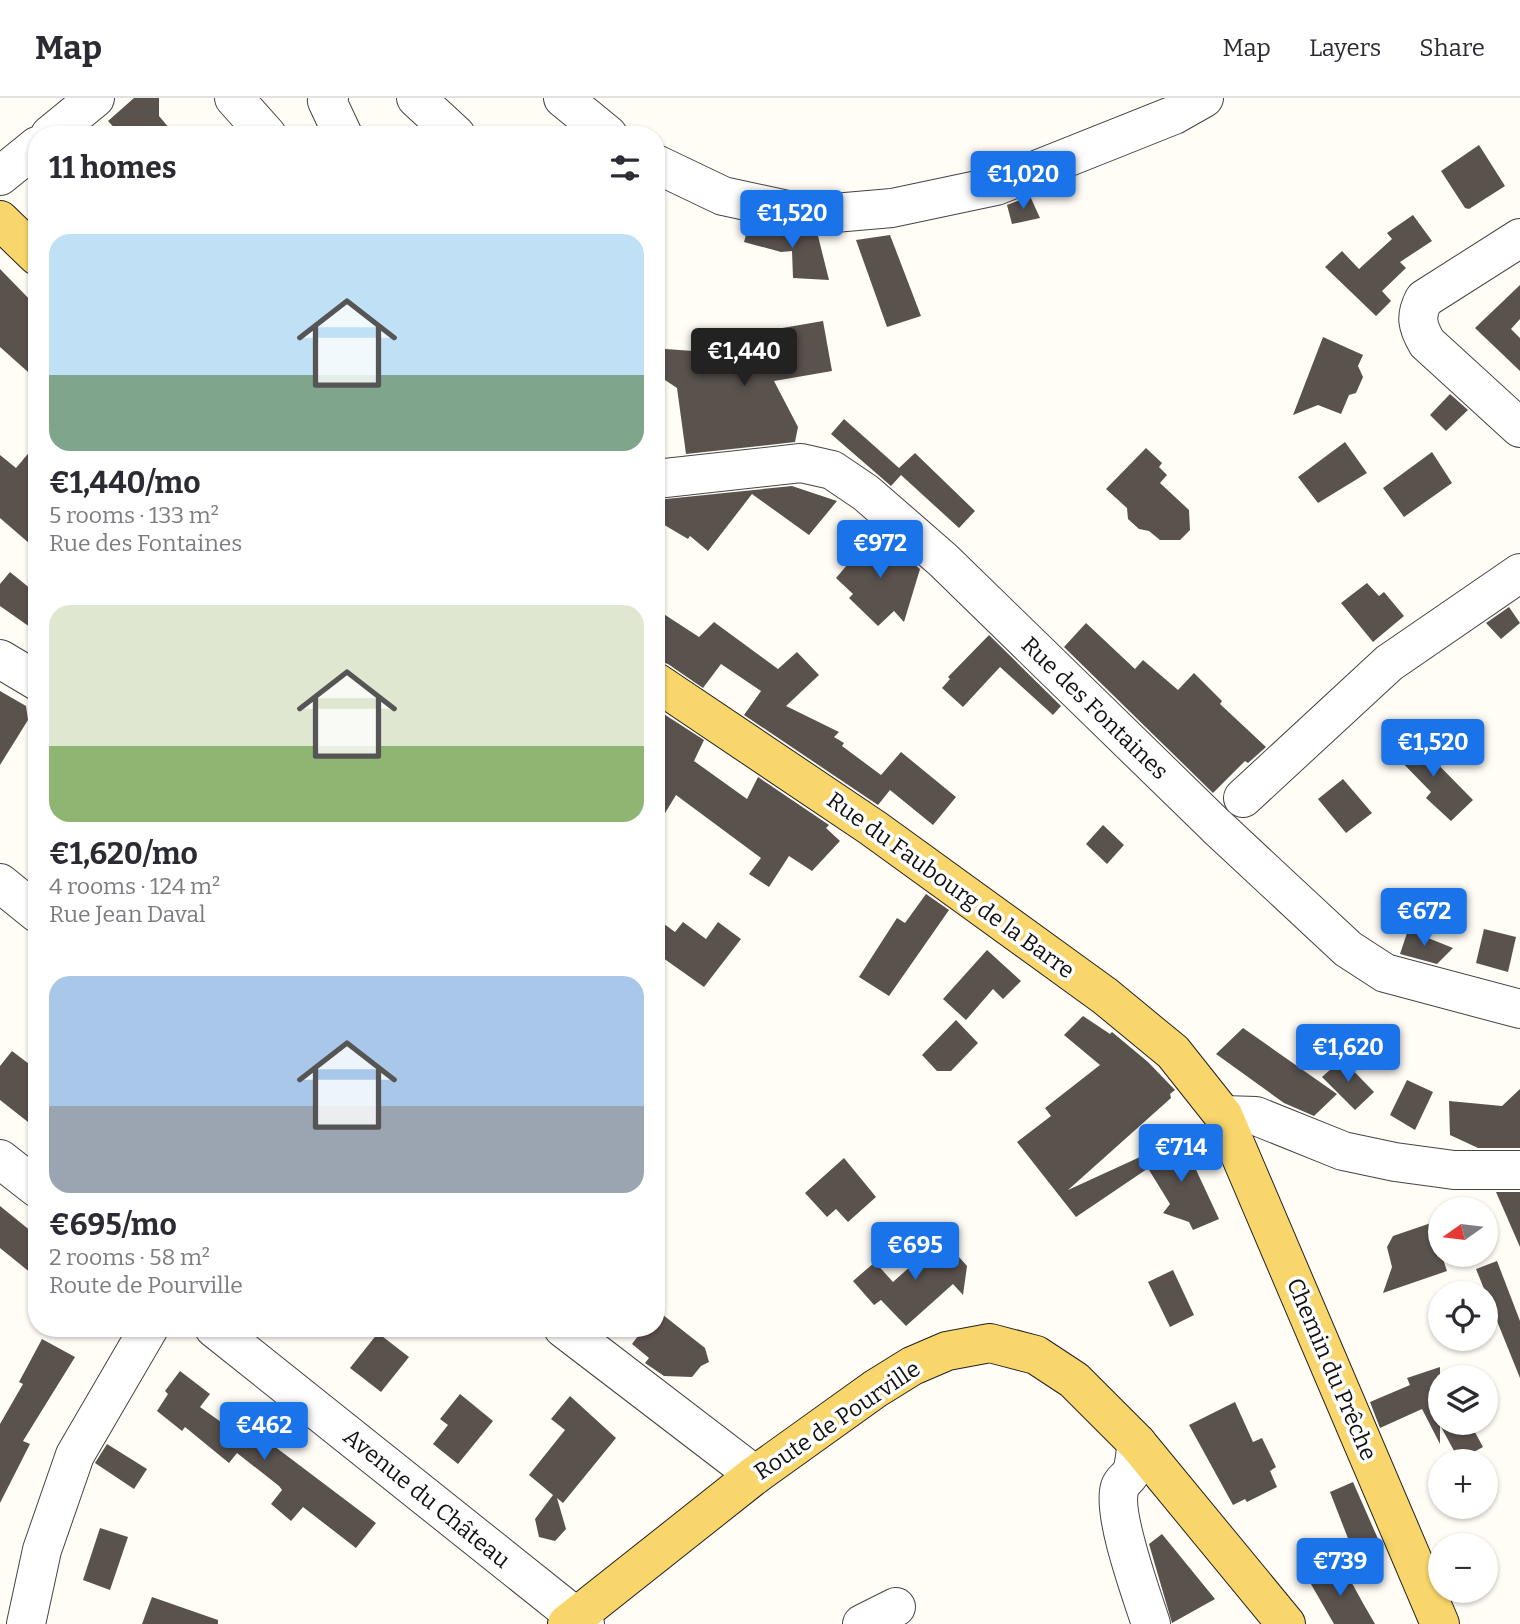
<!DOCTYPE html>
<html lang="en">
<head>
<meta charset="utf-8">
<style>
  :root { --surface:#fff; --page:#f7f7f7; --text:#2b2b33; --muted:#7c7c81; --line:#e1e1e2; --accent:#1a73e8 }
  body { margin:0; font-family:Bitter,serif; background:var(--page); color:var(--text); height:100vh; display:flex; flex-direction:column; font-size:26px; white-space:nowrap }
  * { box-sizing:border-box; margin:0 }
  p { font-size:23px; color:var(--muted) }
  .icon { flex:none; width:38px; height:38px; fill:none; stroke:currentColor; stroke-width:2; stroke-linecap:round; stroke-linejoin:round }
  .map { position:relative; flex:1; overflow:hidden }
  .side { position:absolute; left:28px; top:28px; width:637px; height:1211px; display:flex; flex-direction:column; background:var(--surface); border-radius:28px; box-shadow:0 2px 5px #0004 }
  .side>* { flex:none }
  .needle { width:46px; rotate:256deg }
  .buttons { position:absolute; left:1428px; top:1099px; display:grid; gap:14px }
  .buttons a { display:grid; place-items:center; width:70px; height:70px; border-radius:50%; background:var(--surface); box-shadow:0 2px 5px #0004; font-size:35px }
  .price { position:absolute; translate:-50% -60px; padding:0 16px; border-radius:7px; background:var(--accent); color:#fff; font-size:23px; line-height:46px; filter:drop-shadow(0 2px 4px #0008) }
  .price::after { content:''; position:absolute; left:50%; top:42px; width:21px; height:16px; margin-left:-10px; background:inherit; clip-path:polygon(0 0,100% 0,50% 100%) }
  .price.selected { background:#222; color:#fff }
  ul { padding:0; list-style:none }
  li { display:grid; align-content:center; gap:14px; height:371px; padding:0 21px }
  li span { display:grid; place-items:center; height:217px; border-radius:21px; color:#555 }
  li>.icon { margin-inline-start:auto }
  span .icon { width:126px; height:126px; fill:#fffc; stroke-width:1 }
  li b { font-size:30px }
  h2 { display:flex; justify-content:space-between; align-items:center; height:84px; padding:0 21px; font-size:30px }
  header { display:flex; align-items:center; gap:42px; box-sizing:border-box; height:98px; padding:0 35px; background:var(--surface); border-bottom:2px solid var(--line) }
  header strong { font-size:33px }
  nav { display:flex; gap:38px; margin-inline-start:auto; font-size:24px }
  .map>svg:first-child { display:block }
  .building { fill:#5a524d }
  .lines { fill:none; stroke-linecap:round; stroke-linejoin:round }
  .minor-casing { stroke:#444; stroke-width:40 }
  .major-casing { stroke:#222; stroke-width:40 }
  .minor { stroke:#fff; stroke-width:38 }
  .major { stroke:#f9d66b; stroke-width:38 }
  .labels { text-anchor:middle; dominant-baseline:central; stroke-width:7; stroke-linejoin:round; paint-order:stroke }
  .street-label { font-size:23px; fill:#111; stroke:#fff }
</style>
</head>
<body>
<header>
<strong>Map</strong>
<nav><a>Map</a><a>Layers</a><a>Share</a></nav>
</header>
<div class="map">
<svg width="1520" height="1526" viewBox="0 0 1520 1526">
  <rect width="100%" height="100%" fill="#fffdf5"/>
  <!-- building -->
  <g class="building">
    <polygon points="134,0 159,0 159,18 175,37 121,37 108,23"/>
    <polygon points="1479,47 1505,88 1469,111 1465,110 1441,73"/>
    <polygon points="1030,98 1040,120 1012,126 1007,107"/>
    <polygon points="1413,117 1432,143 1400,164 1406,170 1382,193 1391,203 1376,218 1325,169 1342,153 1359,171 1392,141 1387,135"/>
    <polygon points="749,126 818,138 829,182 793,180 792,153 781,154 744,144"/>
    <polygon points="890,137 921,218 887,229 856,142"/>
    <polygon points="0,171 37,209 37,282 0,249"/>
    <polygon points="1520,187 1520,221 1511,231 1520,240 1520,273 1475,230"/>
    <polygon points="823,223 832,273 774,283 798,329 795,344 686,356 677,290 662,280 665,251 737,256 736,238"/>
    <polygon points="1323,239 1363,257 1358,268 1363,279 1356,295 1349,297 1341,316 1318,307 1293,317"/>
    <polygon points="1450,296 1468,312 1446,333 1430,317"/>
    <polygon points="844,321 899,370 915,355 975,413 959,430 901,377 891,388 831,336"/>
    <polygon points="1345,344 1367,375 1318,405 1298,379"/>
    <polygon points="37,345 37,452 0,420 0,357 16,370"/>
    <polygon points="1146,350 1162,365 1159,369 1167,377 1160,385 1189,412 1190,432 1180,442 1160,442 1149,433 1139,431 1128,421 1127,410 1106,391"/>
    <polygon points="1432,354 1452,385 1404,419 1383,390"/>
    <polygon points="792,388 837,403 809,437 752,396 708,453 690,438 688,441 656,422 656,402"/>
    <polygon points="876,433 920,471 904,524 894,513 878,528 849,500 853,496 836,480"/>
    <polygon points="10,474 37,496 37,534 0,508 0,486"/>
    <polygon points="1367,485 1379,498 1384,494 1404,518 1373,544 1341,505"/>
    <polygon points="1509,509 1520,525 1501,541 1486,525"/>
    <polygon points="656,511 699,539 714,524 778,571 797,554 819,577 786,608 839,634 834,639 844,645 842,648 881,677 901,654 956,699 933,727 890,692 878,707 744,617 761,593 721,566 703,590 668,566 656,562"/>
    <polygon points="1086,525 1135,571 1143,562 1178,592 1194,575 1222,603 1220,606 1266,649 1248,665 1245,663 1213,695 1064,549"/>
    <polygon points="989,537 1061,608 1053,617 1000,569 963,609 942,590 950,581 948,579"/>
    <polygon points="0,593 26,608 28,622 0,667"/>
    <polygon points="656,611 704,642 694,663 747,701 758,679 829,727 826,730 840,743 812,773 789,758 769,789 749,776 761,760 676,697 656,730"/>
    <polygon points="1409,637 1473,702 1451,723 1426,700 1431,694 1392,654"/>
    <polygon points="1343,681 1372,715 1346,735 1318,701"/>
    <polygon points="1103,727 1124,747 1107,766 1086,746"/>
    <polygon points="926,796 949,812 889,898 859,879 897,820 905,825"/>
    <polygon points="656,820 675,834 683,824 706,841 718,824 741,841 704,889 656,855"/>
    <polygon points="1484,831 1516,839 1508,874 1476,865"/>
    <polygon points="1408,832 1453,850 1437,866 1400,856"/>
    <polygon points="987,852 1021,883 1003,901 993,891 966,922 943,901"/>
    <polygon points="1083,918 1110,936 1112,934 1148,964 1175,992 1170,996 1171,1000 1068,1092 1140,1059 1147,1071 1076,1119 1017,1044 1051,1018 1045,1010 1100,967 1064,937"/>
    <polygon points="956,922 978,945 951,973 937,973 922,957"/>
    <polygon points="1243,930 1337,996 1314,1018 1284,1005 1216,956"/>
    <polygon points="12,953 37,972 37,1031 0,1002 0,968"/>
    <polygon points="1342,961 1374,994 1355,1012 1322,979"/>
    <polygon points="1407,982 1433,994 1415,1032 1390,1017"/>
    <polygon points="1520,991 1520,1050 1478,1050 1450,1037 1449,1003 1502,1008"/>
    <polygon points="1184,1039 1193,1060 1191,1061 1219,1121 1193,1132 1189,1124 1163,1115 1170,1106 1141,1059"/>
    <polygon points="844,1060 876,1099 848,1124 836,1111 827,1119 805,1095"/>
    <polygon points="1496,1094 1520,1094 1520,1149"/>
    <polygon points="0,1108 37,1138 37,1180 0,1150"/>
    <polygon points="1431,1125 1447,1173 1383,1195 1392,1169 1387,1149 1393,1138"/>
    <polygon points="942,1140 967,1168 963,1197 953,1186 906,1228 881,1202 874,1207 853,1183 875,1164 893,1184"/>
    <polygon points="1497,1163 1520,1223 1520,1280 1476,1171"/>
    <polygon points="1173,1172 1194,1217 1170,1229 1148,1184"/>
    <polygon points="658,1213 705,1250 709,1264 701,1268 692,1279 664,1278 645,1265 649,1260 632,1246 644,1230 656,1230"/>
    <polygon points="378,1235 409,1259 381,1294 350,1270"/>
    <polygon points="42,1241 75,1259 23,1343 30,1346 0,1405 0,1326 23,1286 19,1284"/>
    <polygon points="1440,1269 1440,1325 1470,1325 1483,1349 1459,1362 1440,1327 1440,1346 1422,1311 1380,1330 1370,1304 1410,1287 1407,1280"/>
    <polygon points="180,1273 210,1296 200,1309 239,1337 249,1324 276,1346 274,1348 376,1425 356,1450 303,1409 291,1423 271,1406 282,1392 279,1388 237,1355 229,1365 185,1329 182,1333 157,1313 168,1296 165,1293"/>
    <polygon points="460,1296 493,1323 458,1366 433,1346 448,1327 440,1321"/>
    <polygon points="570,1298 616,1340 563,1405 557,1400 566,1431 555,1443 539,1439 535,1421 553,1397 529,1377 565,1332 551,1321"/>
    <polygon points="1235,1304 1253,1344 1262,1340 1276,1369 1270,1373 1277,1389 1247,1404 1245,1401 1233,1407 1189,1327"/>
    <polygon points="107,1346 147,1371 134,1391 95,1365"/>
    <polygon points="1353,1384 1382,1450 1356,1461 1330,1394"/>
    <polygon points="100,1430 128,1439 110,1492 83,1482"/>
    <polygon points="1162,1436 1215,1501 1172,1525 1149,1446"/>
    <polygon points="1342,1467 1364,1507 1375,1526 1334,1526 1308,1481"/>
    <polygon points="152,1499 218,1522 218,1526 142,1526"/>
  </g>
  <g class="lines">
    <!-- minor casing -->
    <g class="minor-casing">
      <g id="minor">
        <polyline points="234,0 267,37"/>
        <polyline points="329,0 327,3 343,37"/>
        <polyline points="416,0 456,37"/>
        <polyline points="563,0 608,37"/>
        <polyline points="50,37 95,0"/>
        <polyline points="656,66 723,98 811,117 892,110 996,88 1174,17 1204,0"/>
        <polyline points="0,78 37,48"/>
        <path d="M1520 140 1424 201C1415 218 1417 228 1427 245L1520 330"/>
        <polyline points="656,381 801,365 832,372 866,395 943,462 1216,728 1348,851 1385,875 1520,911"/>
        <polyline points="0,561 37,583"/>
        <polyline points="1243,700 1389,565 1520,475"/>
        <polyline points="0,785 37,815"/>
        <polyline points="1223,1017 1256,1018 1343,1053 1395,1064 1454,1072 1520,1072"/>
        <polyline points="0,1061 37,1090"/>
        <polyline points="214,1230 585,1526"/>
        <polyline points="563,1230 755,1377"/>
        <path d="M1137 1345C1135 1354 1135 1369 1130 1376 1127 1381 1122 1383 1120 1389 1111 1414 1142 1498 1151 1526"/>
        <polyline points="26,1526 42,1452 75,1357 149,1230"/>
        <polyline points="862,1526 896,1509"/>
      </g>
    </g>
    <!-- major casing -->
    <g class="major-casing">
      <g id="major">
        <polyline points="0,122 37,158"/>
        <polyline points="656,584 873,730 1105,898 1173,954 1223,1017 1440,1526"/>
        <polyline points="567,1526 755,1377 875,1291 912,1268 947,1253 990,1245 1036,1257 1074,1282 1137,1345 1286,1526"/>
      </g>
    </g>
    <!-- minor -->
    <use href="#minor" class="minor"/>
    <!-- major -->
    <use href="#major" class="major"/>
  </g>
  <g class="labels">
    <!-- street labels -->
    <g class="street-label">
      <text transform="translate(1095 610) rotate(44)">Rue des Fontaines</text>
      <text transform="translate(951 787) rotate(36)">Rue du Faubourg de la Barre</text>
      <text transform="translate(1332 1271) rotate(67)">Chemin du Prêche</text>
      <text transform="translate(837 1322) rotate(-34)">Route de Pourville</text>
      <text transform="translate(427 1400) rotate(39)">Avenue du Château</text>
    </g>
  </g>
</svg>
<div class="buttons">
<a><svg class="needle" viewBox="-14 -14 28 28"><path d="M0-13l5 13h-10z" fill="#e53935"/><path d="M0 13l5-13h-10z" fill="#7c7c81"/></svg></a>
<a><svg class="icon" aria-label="locate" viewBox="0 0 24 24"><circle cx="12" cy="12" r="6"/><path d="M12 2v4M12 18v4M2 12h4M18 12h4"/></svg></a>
<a><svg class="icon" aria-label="layers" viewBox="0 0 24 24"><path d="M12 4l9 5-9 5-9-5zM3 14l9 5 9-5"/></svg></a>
<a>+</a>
<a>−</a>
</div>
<b class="price" style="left:1023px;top:113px">€1,020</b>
<b class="price" style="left:792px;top:152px">€1,520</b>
<b class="price selected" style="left:744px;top:290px">€1,440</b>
<b class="price" style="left:880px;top:482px">€972</b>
<b class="price" style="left:1433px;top:681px">€1,520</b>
<b class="price" style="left:1424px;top:850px">€672</b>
<b class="price" style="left:1348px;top:986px">€1,620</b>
<b class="price" style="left:1181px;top:1086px">€714</b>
<b class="price" style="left:915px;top:1184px">€695</b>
<b class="price" style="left:264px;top:1364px">€462</b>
<b class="price" style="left:1340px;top:1500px">€739</b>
<section class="side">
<h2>11 homes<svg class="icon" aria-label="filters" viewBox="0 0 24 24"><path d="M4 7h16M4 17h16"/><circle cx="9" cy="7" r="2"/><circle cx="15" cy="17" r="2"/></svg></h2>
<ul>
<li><span style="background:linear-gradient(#bfe0f5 65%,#7fa58c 0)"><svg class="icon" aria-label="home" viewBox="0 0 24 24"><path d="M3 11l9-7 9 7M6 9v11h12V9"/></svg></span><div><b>€1,440/mo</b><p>5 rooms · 133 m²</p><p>Rue des Fontaines</p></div></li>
<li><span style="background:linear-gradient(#dfe7d0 65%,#8fb573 0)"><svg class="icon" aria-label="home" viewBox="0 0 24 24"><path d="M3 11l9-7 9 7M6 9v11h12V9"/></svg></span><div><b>€1,620/mo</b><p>4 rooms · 124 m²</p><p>Rue Jean Daval</p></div></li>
<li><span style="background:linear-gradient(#a9c7e8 60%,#9aa5b1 0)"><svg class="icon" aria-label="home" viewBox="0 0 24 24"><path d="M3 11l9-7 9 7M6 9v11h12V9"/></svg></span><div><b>€695/mo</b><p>2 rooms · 58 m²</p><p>Route de Pourville</p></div></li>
</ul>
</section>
</div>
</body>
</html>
